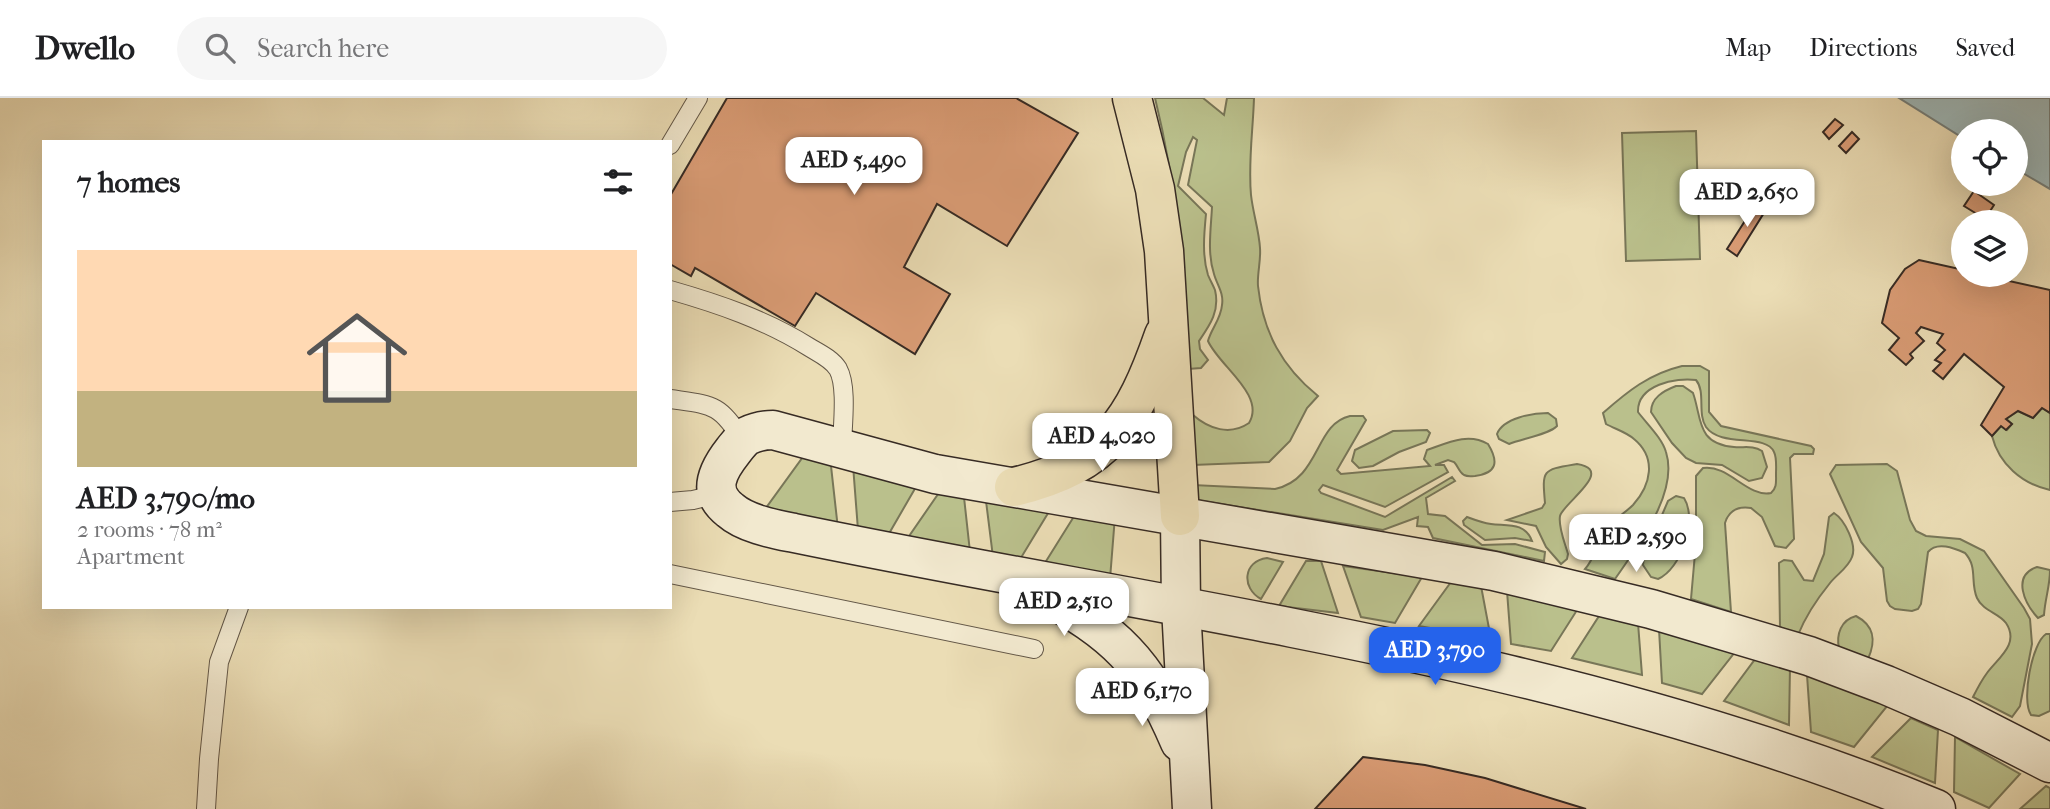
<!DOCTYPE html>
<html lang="en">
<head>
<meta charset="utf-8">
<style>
  :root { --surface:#fff; --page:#f6f6f6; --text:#202124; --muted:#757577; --line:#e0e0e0; --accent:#2563eb }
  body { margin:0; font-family:"IM FELL French Canon",serif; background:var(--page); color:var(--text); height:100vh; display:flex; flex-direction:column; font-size:26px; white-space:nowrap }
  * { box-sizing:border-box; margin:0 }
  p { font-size:23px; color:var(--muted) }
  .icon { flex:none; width:38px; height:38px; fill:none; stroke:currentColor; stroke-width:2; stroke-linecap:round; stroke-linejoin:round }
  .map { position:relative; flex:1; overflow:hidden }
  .details { position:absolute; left:42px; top:42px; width:630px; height:469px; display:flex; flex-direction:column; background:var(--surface); border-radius:0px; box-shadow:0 7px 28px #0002 }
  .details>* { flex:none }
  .fabs { position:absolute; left:1951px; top:21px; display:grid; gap:14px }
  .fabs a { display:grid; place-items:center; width:77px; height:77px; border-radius:50%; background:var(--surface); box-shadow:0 7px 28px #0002; font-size:35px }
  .price { position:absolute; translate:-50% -60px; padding:0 16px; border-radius:14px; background:#fff; color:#222; font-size:23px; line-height:46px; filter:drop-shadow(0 2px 4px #0008) }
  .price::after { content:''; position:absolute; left:50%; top:42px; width:21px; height:16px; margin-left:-10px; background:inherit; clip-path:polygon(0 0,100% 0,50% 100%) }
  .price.on { background:var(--accent); color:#fff }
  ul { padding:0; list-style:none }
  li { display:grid; align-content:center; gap:14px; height:371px; padding:0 35px }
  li+li { border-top:2px solid var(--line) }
  li span { display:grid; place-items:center; height:217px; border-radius:0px; color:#555 }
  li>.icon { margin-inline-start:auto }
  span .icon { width:126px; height:126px; fill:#fffc; stroke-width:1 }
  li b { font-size:30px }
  h2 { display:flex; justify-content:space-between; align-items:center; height:84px; padding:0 35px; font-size:30px }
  header { display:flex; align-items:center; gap:42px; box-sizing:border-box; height:98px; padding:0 35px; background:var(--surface); border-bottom:2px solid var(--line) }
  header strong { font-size:33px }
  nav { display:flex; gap:38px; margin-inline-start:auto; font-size:24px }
  .search { width:490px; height:63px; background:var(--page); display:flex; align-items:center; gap:18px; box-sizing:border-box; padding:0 24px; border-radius:38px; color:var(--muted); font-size:26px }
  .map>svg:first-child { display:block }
  .green { fill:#bac08c; stroke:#787658; stroke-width:2 }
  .water { fill:#9eb8b9; stroke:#75807d; stroke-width:2 }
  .building { fill:#da9c75; stroke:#372b24; stroke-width:2 }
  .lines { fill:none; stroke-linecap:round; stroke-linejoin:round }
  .lane-casing { stroke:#645848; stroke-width:20 }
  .secondary-casing { stroke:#372b24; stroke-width:41 }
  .highway-casing { stroke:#372b24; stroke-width:41 }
  .lane { stroke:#f2e9cf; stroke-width:18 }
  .secondary { stroke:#f2e9cf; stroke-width:38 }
  .highway { stroke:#ebddb5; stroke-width:38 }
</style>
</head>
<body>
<header>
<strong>Dwello</strong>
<div class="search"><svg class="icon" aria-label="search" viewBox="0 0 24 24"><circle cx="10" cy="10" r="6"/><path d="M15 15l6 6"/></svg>Search here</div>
<nav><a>Map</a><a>Directions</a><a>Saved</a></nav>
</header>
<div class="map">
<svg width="2050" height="711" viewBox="0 0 2050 711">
  <rect width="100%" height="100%" fill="#ebddb5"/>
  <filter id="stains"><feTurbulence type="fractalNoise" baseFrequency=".00286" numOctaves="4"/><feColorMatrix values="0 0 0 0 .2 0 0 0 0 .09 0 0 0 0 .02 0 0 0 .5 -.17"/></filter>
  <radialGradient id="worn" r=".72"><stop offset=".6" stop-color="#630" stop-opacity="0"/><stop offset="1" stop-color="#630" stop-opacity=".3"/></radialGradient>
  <!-- green -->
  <g class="green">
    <path d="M1155 0H1203L1224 17 1227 0H1254C1253 33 1248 64 1251 97 1253 115 1259 133 1260 150 1261 163 1257 176 1258 188 1263 234 1282 269 1318 298L1307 310 1290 343 1269 364 1193 367V317C1209 331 1230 338 1249 325 1266 297 1219 268 1208 243 1211 231 1221 221 1222 207 1224 195 1217 187 1214 176 1207 155 1211 130 1212 109L1188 87 1197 42 1193 39 1186 54 1178 88 1206 116C1204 136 1202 158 1208 177 1210 182 1213 187 1215 192 1220 213 1210 227 1199 243L1200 251 1208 262 1201 270 1188 271C1183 176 1178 93 1155 0Z"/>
    <polygon points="1696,33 1700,161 1626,163 1622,35"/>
    <path d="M1682 268H1700L1709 273V314L1721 328 1811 348 1814 351 1813 356H1794L1790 360 1794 441 1786 450 1775 448 1762 419 1751 410C1738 408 1729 412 1725 425L1731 514 1691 501 1696 444V378L1703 370C1728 366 1748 400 1771 395 1777 390 1776 384 1776 376 1776 369 1777 360 1774 354 1766 335 1721 350 1706 329 1697 315 1706 294 1696 282 1676 279 1637 287 1638 314 1647 326 1662 340 1666 354 1679 395 1637 449 1615 481L1585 471C1596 459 1596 445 1605 432 1611 423 1624 416 1633 407 1651 387 1657 360 1634 341 1626 334 1615 331 1606 326L1603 315C1628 293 1649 276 1682 268Z"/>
    <path d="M1676 288H1683L1693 295C1702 320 1696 346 1734 349 1744 350 1753 347 1762 353L1767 369 1762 380 1749 383 1722 367 1696 365 1686 360 1672 345 1651 314C1651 300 1663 293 1676 288Z"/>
    <path d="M2042 310 2050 315V392C2022 386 1999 366 1992 338L2001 328 2007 332 2012 326 2006 321 2018 313 2033 320Z"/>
    <path d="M1548 315 1556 321 1557 328C1550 336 1521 341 1509 346L1499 341 1497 336C1503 320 1533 315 1548 315Z"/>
    <path d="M1350 318H1363L1366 322 1337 372 1341 376 1430 368 1424 361 1427 352C1447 345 1468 334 1488 346 1499 364 1497 375 1475 378 1471 378 1468 379 1464 377 1459 374 1458 368 1454 364L1448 362 1435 367H1444L1448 374 1385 409 1323 387 1319 392 1321 395 1385 419 1452 379 1455 383 1426 400 1428 416 1445 418 1482 447 1515 446 1545 454 1544 463 1433 440 1428 429 1417 428 1418 419 1383 432 1196 402 1193 387 1275 391C1321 381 1314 326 1350 318Z"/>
    <polygon points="1427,332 1430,335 1426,344 1399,354 1373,368 1359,370 1352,363 1355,352 1393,333"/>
    <polygon points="808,352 830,359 838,431 763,414"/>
    <path d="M1577 366C1616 372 1563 405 1560 418 1558 429 1565 445 1568 456L1567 461 1561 466 1546 449 1536 428 1507 422 1542 410 1545 405C1542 371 1542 372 1577 366Z"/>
    <path d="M1887 366 1897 373 1910 422 1916 433 1926 438 1960 441 1984 453 2024 510 2030 521 2032 546 2020 608 2012 619 1973 599C1977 591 1981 583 1987 575 1998 560 2020 546 2006 525 1999 515 1983 513 1977 500 1970 484 1978 469 1965 455 1954 450 1937 443 1928 454L1921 506 1918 511 1912 513 1895 511 1890 508 1887 503 1883 470 1861 444 1830 376 1836 367Z"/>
    <polygon points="853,367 920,382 887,439 858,432"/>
    <polygon points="945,386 963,390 970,454 905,444"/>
    <polygon points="985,395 1053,407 1019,463 993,459"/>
    <path d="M1676 398 1684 400C1698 422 1681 471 1658 481L1651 479 1643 467 1644 459 1668 403Z"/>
    <polygon points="1078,412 1115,418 1110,481 1043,468"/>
    <path d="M1834 415C1845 422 1857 447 1852 459 1848 470 1837 476 1830 485 1817 501 1806 517 1798 537L1780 529 1779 465 1784 462 1792 463 1804 482 1813 483 1824 456 1829 419Z"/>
    <path d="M1467 419C1475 422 1483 425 1491 426 1507 428 1525 424 1532 443L1515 440 1485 442 1464 427 1463 423Z"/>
    <path d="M1267 460 1283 464 1261 501C1241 490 1243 463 1267 460Z"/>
    <polygon points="1306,463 1321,463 1338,515 1279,508"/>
    <polygon points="1343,468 1422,479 1395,525 1361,519"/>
    <path d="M2037 469 2050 472C2050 488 2045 501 2044 517L2038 520C2025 506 2011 478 2037 469Z"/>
    <polygon points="1451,484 1481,488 1491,541 1419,528"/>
    <polygon points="1507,493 1579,509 1551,553 1511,546"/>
    <polygon points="1601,515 1638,525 1642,577 1572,560"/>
    <path d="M1856 518C1875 528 1876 543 1868 561L1839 551C1836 536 1841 522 1856 518Z"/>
    <polygon points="1659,531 1735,554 1702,596 1662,585"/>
    <path d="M2046 536H2050V613L2039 618 2031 617C2021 602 2032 545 2046 536Z"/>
    <polygon points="1756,560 1790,569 1789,627 1724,603"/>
    <polygon points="1807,577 1888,607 1854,649 1811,634"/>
    <polygon points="1911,620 1938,632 1935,685 1872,659"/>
    <polygon points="1955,639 2020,676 1989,710 1954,694"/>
    <polygon points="2046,688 2050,690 2050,711 2020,711"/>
  </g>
  <!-- water -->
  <polygon class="water" points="1899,0 2050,0 2050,91 2016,71 2016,33 1964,33 1963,40"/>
  <!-- building -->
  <g class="building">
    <polygon points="727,0 1016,0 1078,35 1007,148 937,106 904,169 950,196 915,256 816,195 795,228 695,170 691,178 670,166 670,98"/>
    <polygon points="1835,21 1843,27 1829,41 1823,34"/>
    <polygon points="1852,34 1859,41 1846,55 1839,48"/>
    <polygon points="1974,93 1994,107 1985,121 1964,108"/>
    <polygon points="1757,104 1767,110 1737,158 1727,151"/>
    <polygon points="1919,162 1964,172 1964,177 1982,177 2050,192 2050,315 2042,310 2033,320 2018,313 2006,321 2012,326 2006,332 2001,328 1992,338 1981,327 2004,289 1964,256 1943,281 1933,273 1941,265 1935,262 1945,252 1937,245 1943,236 1921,229 1916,235 1924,243 1910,256 1913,260 1906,267 1889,252 1899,240 1882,225 1890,192 1905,171"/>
    <polygon points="1363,659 1425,667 1485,680 1586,711 1315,711"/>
  </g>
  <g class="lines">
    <!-- lane casing -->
    <g class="lane-casing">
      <g id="lane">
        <polyline points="670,47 698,0"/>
        <path d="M670 192C719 206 766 222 809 249 819 255 832 261 838 271 848 289 842 330 842 351"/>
        <path d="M670 301C711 307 720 305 742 342"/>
        <polyline points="670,404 693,402 718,396"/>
        <polyline points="670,476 1034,551"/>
        <polyline points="206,711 209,661 219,564 239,509"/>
      </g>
    </g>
    <!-- secondary casing -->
    <g class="secondary-casing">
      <g id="secondary">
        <polyline points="1180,418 1181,509 1192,711"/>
        <path d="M1039 493C1116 536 1145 562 1180 644"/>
        <path d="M1936 711C1571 560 1177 514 794 435 774 431 746 426 730 412 706 393 718 372 733 353 737 348 741 342 747 338 755 334 764 332 773 332L935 376 1494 473 1651 511 1809 558 1886 587 1960 619 2050 665"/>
      </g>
    </g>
    <!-- highway casing -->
    <g class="highway-casing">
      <g id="highway">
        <polyline points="1132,0 1155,91 1164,153 1180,418"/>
        <path d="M1014 389C1107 367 1134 323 1164 237"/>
      </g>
    </g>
    <!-- lane -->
    <use href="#lane" class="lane"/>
    <!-- secondary -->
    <use href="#secondary" class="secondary"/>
    <!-- highway -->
    <use href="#highway" class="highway"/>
  </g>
  <rect width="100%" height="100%" filter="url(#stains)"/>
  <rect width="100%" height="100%" fill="url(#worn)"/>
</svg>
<div class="fabs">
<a><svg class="icon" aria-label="locate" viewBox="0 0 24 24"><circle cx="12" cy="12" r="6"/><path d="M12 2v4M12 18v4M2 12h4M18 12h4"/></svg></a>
<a><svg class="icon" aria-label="layers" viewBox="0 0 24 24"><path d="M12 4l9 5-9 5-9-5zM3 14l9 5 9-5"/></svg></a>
</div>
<b class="price" style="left:854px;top:99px">AED 5,490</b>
<b class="price" style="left:1747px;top:131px">AED 2,650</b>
<b class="price" style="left:1102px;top:375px">AED 4,020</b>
<b class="price" style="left:1636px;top:476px">AED 2,590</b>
<b class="price" style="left:1064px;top:540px">AED 2,510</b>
<b class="price on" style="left:1435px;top:589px">AED 3,790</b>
<b class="price" style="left:1142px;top:630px">AED 6,170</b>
<section class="details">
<h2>7 homes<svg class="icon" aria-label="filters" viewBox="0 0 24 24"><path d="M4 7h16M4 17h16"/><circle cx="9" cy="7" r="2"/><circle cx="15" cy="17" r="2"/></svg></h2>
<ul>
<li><span style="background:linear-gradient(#ffd9b3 65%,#c2b280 0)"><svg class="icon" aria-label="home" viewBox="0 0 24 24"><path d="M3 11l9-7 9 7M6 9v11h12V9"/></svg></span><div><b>AED 3,790/mo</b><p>2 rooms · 78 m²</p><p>Apartment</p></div></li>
</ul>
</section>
</div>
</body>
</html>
